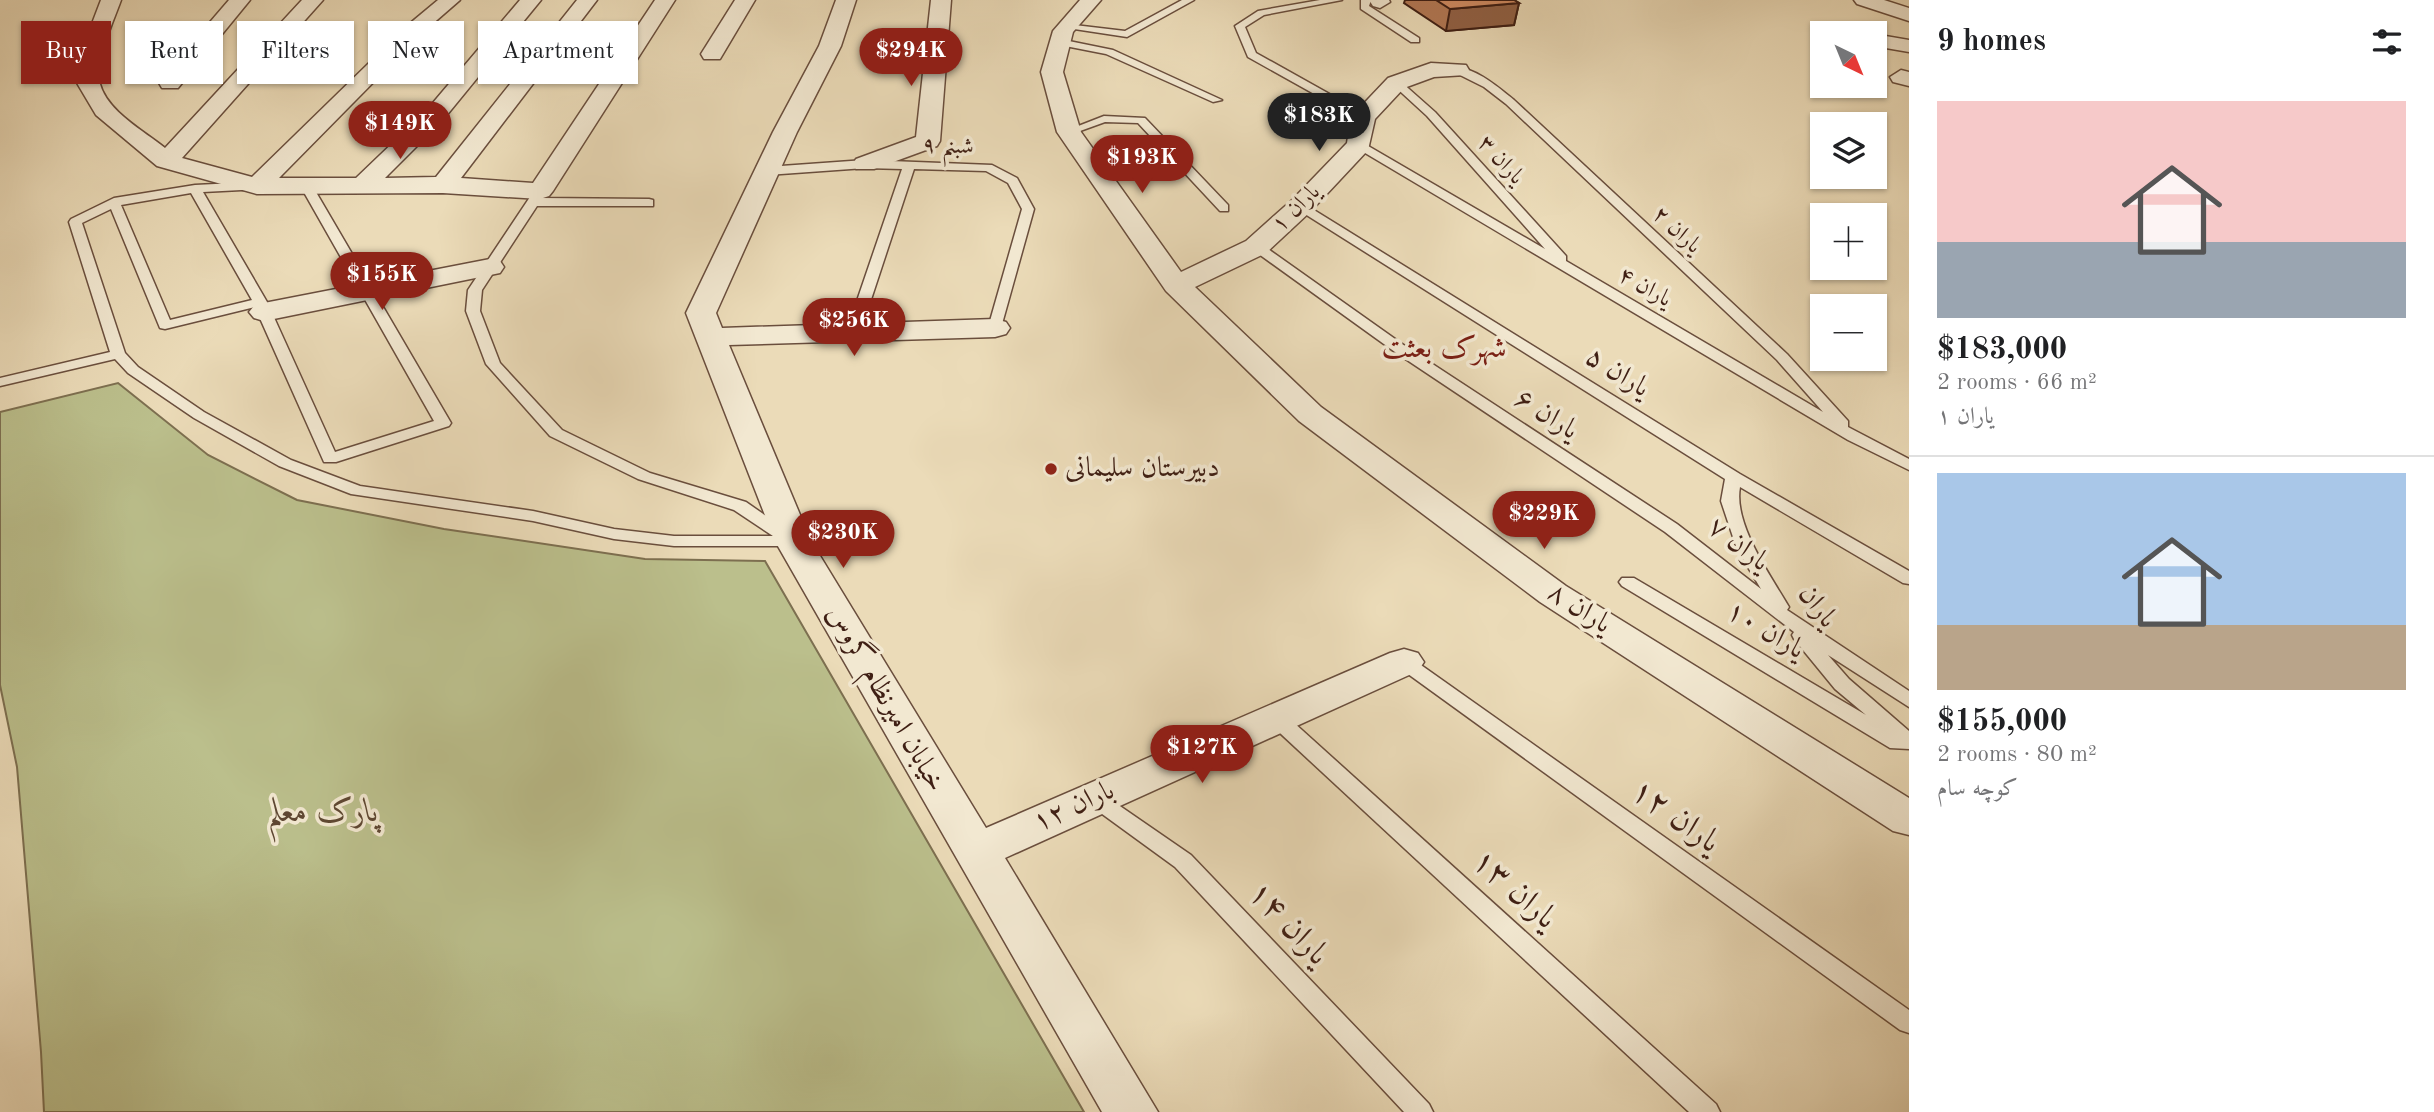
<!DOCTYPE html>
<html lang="en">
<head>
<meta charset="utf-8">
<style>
  :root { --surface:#fff; --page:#f6f6f6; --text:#202124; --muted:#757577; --line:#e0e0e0; --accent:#8f2418 }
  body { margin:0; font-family:"Old Standard TT",Amiri,serif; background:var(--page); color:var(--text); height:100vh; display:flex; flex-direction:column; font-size:26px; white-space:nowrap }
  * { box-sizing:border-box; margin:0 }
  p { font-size:23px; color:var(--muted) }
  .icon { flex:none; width:38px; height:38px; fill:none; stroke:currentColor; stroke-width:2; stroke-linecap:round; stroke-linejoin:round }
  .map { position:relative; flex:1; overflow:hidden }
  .drawer { display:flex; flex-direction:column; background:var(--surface); width:525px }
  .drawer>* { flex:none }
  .hud { position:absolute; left:21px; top:21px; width:665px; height:63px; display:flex; gap:14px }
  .needle { width:46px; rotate:137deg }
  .controls { position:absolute; left:1810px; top:21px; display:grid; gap:14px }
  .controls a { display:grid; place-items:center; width:77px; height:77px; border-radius:0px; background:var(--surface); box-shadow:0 2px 5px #0004; font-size:35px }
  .price { position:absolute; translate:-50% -60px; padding:0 16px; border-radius:24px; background:var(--accent); color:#fff; font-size:23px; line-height:46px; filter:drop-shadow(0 2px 4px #0008) }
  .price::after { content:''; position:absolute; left:50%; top:42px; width:21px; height:16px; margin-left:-10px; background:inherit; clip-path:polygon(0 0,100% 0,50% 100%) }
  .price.current { background:#222; color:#fff }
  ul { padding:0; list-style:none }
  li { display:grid; align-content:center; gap:14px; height:371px; padding:0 28px }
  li+li { border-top:2px solid var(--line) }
  li span { display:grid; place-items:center; height:217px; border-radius:0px; color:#555 }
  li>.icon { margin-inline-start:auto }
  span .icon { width:126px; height:126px; fill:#fffc; stroke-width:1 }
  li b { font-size:30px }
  h2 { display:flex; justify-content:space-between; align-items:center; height:84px; padding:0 28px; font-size:30px }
  .pill { padding:0 24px; border-radius:0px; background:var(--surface); box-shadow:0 2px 5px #0004; font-size:24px; line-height:63px }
  .pill.current { background:var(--accent); color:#fff }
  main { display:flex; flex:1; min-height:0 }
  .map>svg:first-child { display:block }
  .green { fill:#bbbf8c; stroke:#7d6f50; stroke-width:2 }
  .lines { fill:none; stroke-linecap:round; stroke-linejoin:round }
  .lane-casing { stroke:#6a4e3d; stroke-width:3 }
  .street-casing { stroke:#6a4e3d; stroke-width:3 }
  .lane { fill:#f2e8d1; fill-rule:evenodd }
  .street { fill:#f2e8d1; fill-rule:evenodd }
  .wall { fill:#b27854; stroke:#3f1f14; stroke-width:2 }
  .shaded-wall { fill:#916145; stroke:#3f1f14; stroke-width:2 }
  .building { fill:#cf8b62; stroke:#3f1f14; stroke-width:2 }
  .poi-dot { fill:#8f2418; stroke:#f2e8d1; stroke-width:2.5 }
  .labels { text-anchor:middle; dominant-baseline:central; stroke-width:7; stroke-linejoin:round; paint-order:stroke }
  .far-street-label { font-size:23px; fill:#3f1f14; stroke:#f2e8d1 }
  .street-label { font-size:28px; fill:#3f1f14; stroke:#f2e8d1 }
  .poi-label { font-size:28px; fill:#3f1f14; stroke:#f2e8d1; text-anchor:start }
  .neighbourhood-label { font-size:30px; fill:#7a1f14; stroke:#f2e8d1 }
  .near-park-label { font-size:33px; font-style:italic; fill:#5e4732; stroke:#f2e8d1 }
  .near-street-label { font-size:33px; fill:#3f1f14; stroke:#f2e8d1 }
</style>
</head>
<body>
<main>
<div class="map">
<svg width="1909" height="1112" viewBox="0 0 1909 1112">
  <rect width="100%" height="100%" fill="#ebdbb8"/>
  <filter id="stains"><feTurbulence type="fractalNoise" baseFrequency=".00286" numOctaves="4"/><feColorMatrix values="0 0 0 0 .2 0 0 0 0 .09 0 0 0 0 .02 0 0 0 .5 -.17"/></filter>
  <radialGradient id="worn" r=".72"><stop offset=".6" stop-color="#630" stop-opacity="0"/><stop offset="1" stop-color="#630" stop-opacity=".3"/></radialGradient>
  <!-- green -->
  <polygon class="green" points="118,383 208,455 297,500 444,529 645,559 765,561 1084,1112 44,1112 41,1052 17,767 0,685 0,412"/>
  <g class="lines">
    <!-- lane casing -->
    <g class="lane-casing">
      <g id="lane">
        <polygon points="1182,0 1194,0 1127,37 1061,27 1066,24 1125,31"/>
        <polygon points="1320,0 1342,0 1264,15 1245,27 1256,53 1367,115 1367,119 1359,119 1248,57 1235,26 1258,11"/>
        <polygon points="1361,0 1371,0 1369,6 1419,38 1419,42 1411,42 1361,9"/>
        <polygon points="1059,39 1113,50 1222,100 1213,102 1106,54 1055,44 1055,40"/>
        <path d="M1454 68C1474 66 1499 88 1514 100L1787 354 1848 421V427L1909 459V470L1848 440 1355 147V143H1363L1545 249 1427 116 1391 83 1400 81 1435 112 1566 256V261L1823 412 1777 360 1506 104 1484 87 1454 72Z"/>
        <polygon points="1104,116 1145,118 1228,205 1228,211 1220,211 1138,123 1105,122 1069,135 1063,132"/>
        <polygon points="865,160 992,165 1017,178 1034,209 1000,331 990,331 988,328 1022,209 1008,183 986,171 914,169 860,333 858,336 848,336 846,333 902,169 865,168 767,175 761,171 767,167"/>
        <path d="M256 182 260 183V189L203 192 267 302 335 452 434 421 301 187 303 184 313 187 451 423 449 426 336 462H324L255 307 165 329 160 328 111 209 82 223 125 353 138 367 204 412 291 460 360 486 533 511 614 529 674 536H773L734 510 638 479 550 436 486 364 466 311 468 290 536 188 546 191 541 198 649 199 653 200V206H537L482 290 480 311 500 363 562 430 650 473 746 502 802 541 793 546H674L614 539 533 521 351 494 279 466 194 418 128 373 115 359 0 386V378L110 352 69 222 71 219 114 198 195 185ZM191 193 252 300 170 320 121 205Z"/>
        <path d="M1301 202 1740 474 1909 571V584L1903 583 1740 487C1733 524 1771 576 1789 607L1787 610 1909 691V707L1828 655 1849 679 1909 731V749L1890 748 1622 586 1619 582 1622 578H1634L1866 715 1835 689 1794 639 1792 635 1794 632 1665 532 1395 352 1249 247 1256 243 1261 244 1405 346 1677 524 1761 589 1737 549 1721 501 1725 479 1297 209V203Z"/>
        <polygon points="1404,656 1411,658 1909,1010 1909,1033 1900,1030 1397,666 1394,662"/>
        <polygon points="1275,710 1282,712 1716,1104 1720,1112 1689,1112 1268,722 1265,717 1268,712"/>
        <polygon points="1094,790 1101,793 1191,855 1429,1104 1433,1112 1404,1112 1175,867 1087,803 1084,798 1087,793"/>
      </g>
    </g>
    <!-- street casing -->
    <g class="street-casing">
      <g id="street">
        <path d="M101 0H121C114 20 94 63 100 84 107 111 144 131 165 148L302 0H323L182 158 252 177 408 25 438 0H460L422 33 279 178H356L426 111 520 0H541L442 121 385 178 436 177 577 0H597L461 178 533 183 655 0H675L553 191 549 196 540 199 443 193 257 194 157 166 96 115 77 83 80 55Z"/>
        <polygon points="229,0 250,0 178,88 162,88 159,83 162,78"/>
        <polygon points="735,0 755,0 720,59 704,59 701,54"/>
        <polygon points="836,0 856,0 841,46 797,132 716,313 722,328 995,319 1006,322 1010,328 1006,334 995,337 729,345 811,541 986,828 1390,653 1404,649 1418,653 1424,662 1418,671 1005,858 1158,1112 1102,1112 775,541 686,313 773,132 819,46"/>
        <polygon points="931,0 951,0 940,141 937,146 874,169 856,169 853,164 856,159 916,137"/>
        <polygon points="1080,0 1101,0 1073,32 1063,72 1081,132 1181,272 1246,241 1292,200 1347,143 1351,117 1388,78 1431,63 1466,65 1469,70 1466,75 1434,77 1404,88 1375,119 1368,150 1310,212 1266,253 1195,287 1321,407 1566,586 1909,798 1909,835 1893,831 1540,602 1299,421 1166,291 1057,132 1041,72 1053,31"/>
        <polygon points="1369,0 1389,0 1390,2 1380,8 1373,6"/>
        <polygon points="1854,0 1884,0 1909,8 1909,21 1857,4"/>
        <polygon points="1874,34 1909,40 1909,52 1874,46"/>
        <polygon points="1901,70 1909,72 1909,86 1893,82 1890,77"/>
        <polygon points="490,259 500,261 504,267 500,273 264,321 254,318 249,312 254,306 264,303"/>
      </g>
    </g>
    <!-- lane -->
    <use href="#lane" class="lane"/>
    <!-- street -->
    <use href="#street" class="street"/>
  </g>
  <!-- wall -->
  <polygon class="wall" points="1405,0 1514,0 1519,3 1514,25 1446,31 1404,3"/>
  <!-- shaded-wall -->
  <polygon class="shaded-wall" points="1519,3 1514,25 1446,31 1450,9"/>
  <!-- building -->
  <polygon class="building" points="1436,0 1514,0 1519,3 1450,9"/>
  <!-- markers -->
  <circle class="poi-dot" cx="1051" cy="469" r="7"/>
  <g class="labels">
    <!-- far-street labels -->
    <g class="far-street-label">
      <text transform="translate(948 146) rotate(2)">شبنم ۹</text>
      <text transform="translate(1501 160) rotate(48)">یاران ۳</text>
      <text transform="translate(1296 208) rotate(-44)">یاران ۱</text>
      <text transform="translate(1677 230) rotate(43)">یاران ۲</text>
      <text transform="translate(1645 287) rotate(30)">یاران ۴</text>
    </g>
    <!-- street labels -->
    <g class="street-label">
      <text transform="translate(1617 373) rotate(32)">یاران ۵</text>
      <text transform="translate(1546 415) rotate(33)">یاران ۶</text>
      <text transform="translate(1738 545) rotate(38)">یاران ۷</text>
      <text transform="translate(1817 607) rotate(53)">یاران</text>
      <text transform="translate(1579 609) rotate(33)">یاران ۸</text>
      <text transform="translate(1765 631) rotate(31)">یاران ۱۰</text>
      <text transform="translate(885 699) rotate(60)">خیابان امیرنظام گروس</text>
      <text transform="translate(1074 807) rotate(-24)">باران ۱۲</text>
    </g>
    <!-- poi labels -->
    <g class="poi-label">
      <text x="1065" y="469">دبیرستان سلیمانی</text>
    </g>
    <!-- neighbourhood labels -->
    <g class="neighbourhood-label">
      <text x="1444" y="349">شهرک بعثت</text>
    </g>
    <!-- near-park labels -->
    <g class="near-park-label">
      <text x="323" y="812">پارک معلم</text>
    </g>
    <!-- near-street labels -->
    <g class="near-street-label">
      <text transform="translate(1675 817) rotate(36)">یاران ۱۲</text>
      <text transform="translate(1514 890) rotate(42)">یاران ۱۳</text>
      <text transform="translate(1288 924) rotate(47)">یاران ۱۴</text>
    </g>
  </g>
  <rect width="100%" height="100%" filter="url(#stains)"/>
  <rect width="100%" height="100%" fill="url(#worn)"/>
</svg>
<div class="controls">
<a><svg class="needle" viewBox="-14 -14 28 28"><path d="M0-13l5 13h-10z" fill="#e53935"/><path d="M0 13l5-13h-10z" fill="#757577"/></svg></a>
<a><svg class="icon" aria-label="layers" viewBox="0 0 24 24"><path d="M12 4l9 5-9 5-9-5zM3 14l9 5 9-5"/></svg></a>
<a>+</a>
<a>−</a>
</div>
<b class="price" style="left:911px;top:88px">$294K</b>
<b class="price current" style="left:1319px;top:153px">$183K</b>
<b class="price" style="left:400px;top:161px">$149K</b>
<b class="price" style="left:1142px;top:195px">$193K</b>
<b class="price" style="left:382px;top:312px">$155K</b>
<b class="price" style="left:854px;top:358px">$256K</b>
<b class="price" style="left:1544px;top:551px">$229K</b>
<b class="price" style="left:843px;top:570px">$230K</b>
<b class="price" style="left:1202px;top:785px">$127K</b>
<div class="hud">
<a class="pill current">Buy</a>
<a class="pill">Rent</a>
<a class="pill">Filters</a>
<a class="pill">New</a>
<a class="pill">Apartment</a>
</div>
</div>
<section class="drawer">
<h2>9 homes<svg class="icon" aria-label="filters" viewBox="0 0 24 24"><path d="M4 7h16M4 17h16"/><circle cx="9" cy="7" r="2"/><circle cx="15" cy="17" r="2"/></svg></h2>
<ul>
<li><span style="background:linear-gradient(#f6c9c9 65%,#9aa5b1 0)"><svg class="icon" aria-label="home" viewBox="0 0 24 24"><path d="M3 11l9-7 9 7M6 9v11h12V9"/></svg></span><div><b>$183,000</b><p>2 rooms · 66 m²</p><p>یاران ۱</p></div></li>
<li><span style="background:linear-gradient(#a9c7e8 70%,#b9a48a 0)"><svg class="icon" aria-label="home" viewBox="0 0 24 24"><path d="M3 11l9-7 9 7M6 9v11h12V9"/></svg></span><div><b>$155,000</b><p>2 rooms · 80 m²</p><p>کوچه سام</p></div></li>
</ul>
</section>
</main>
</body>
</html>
